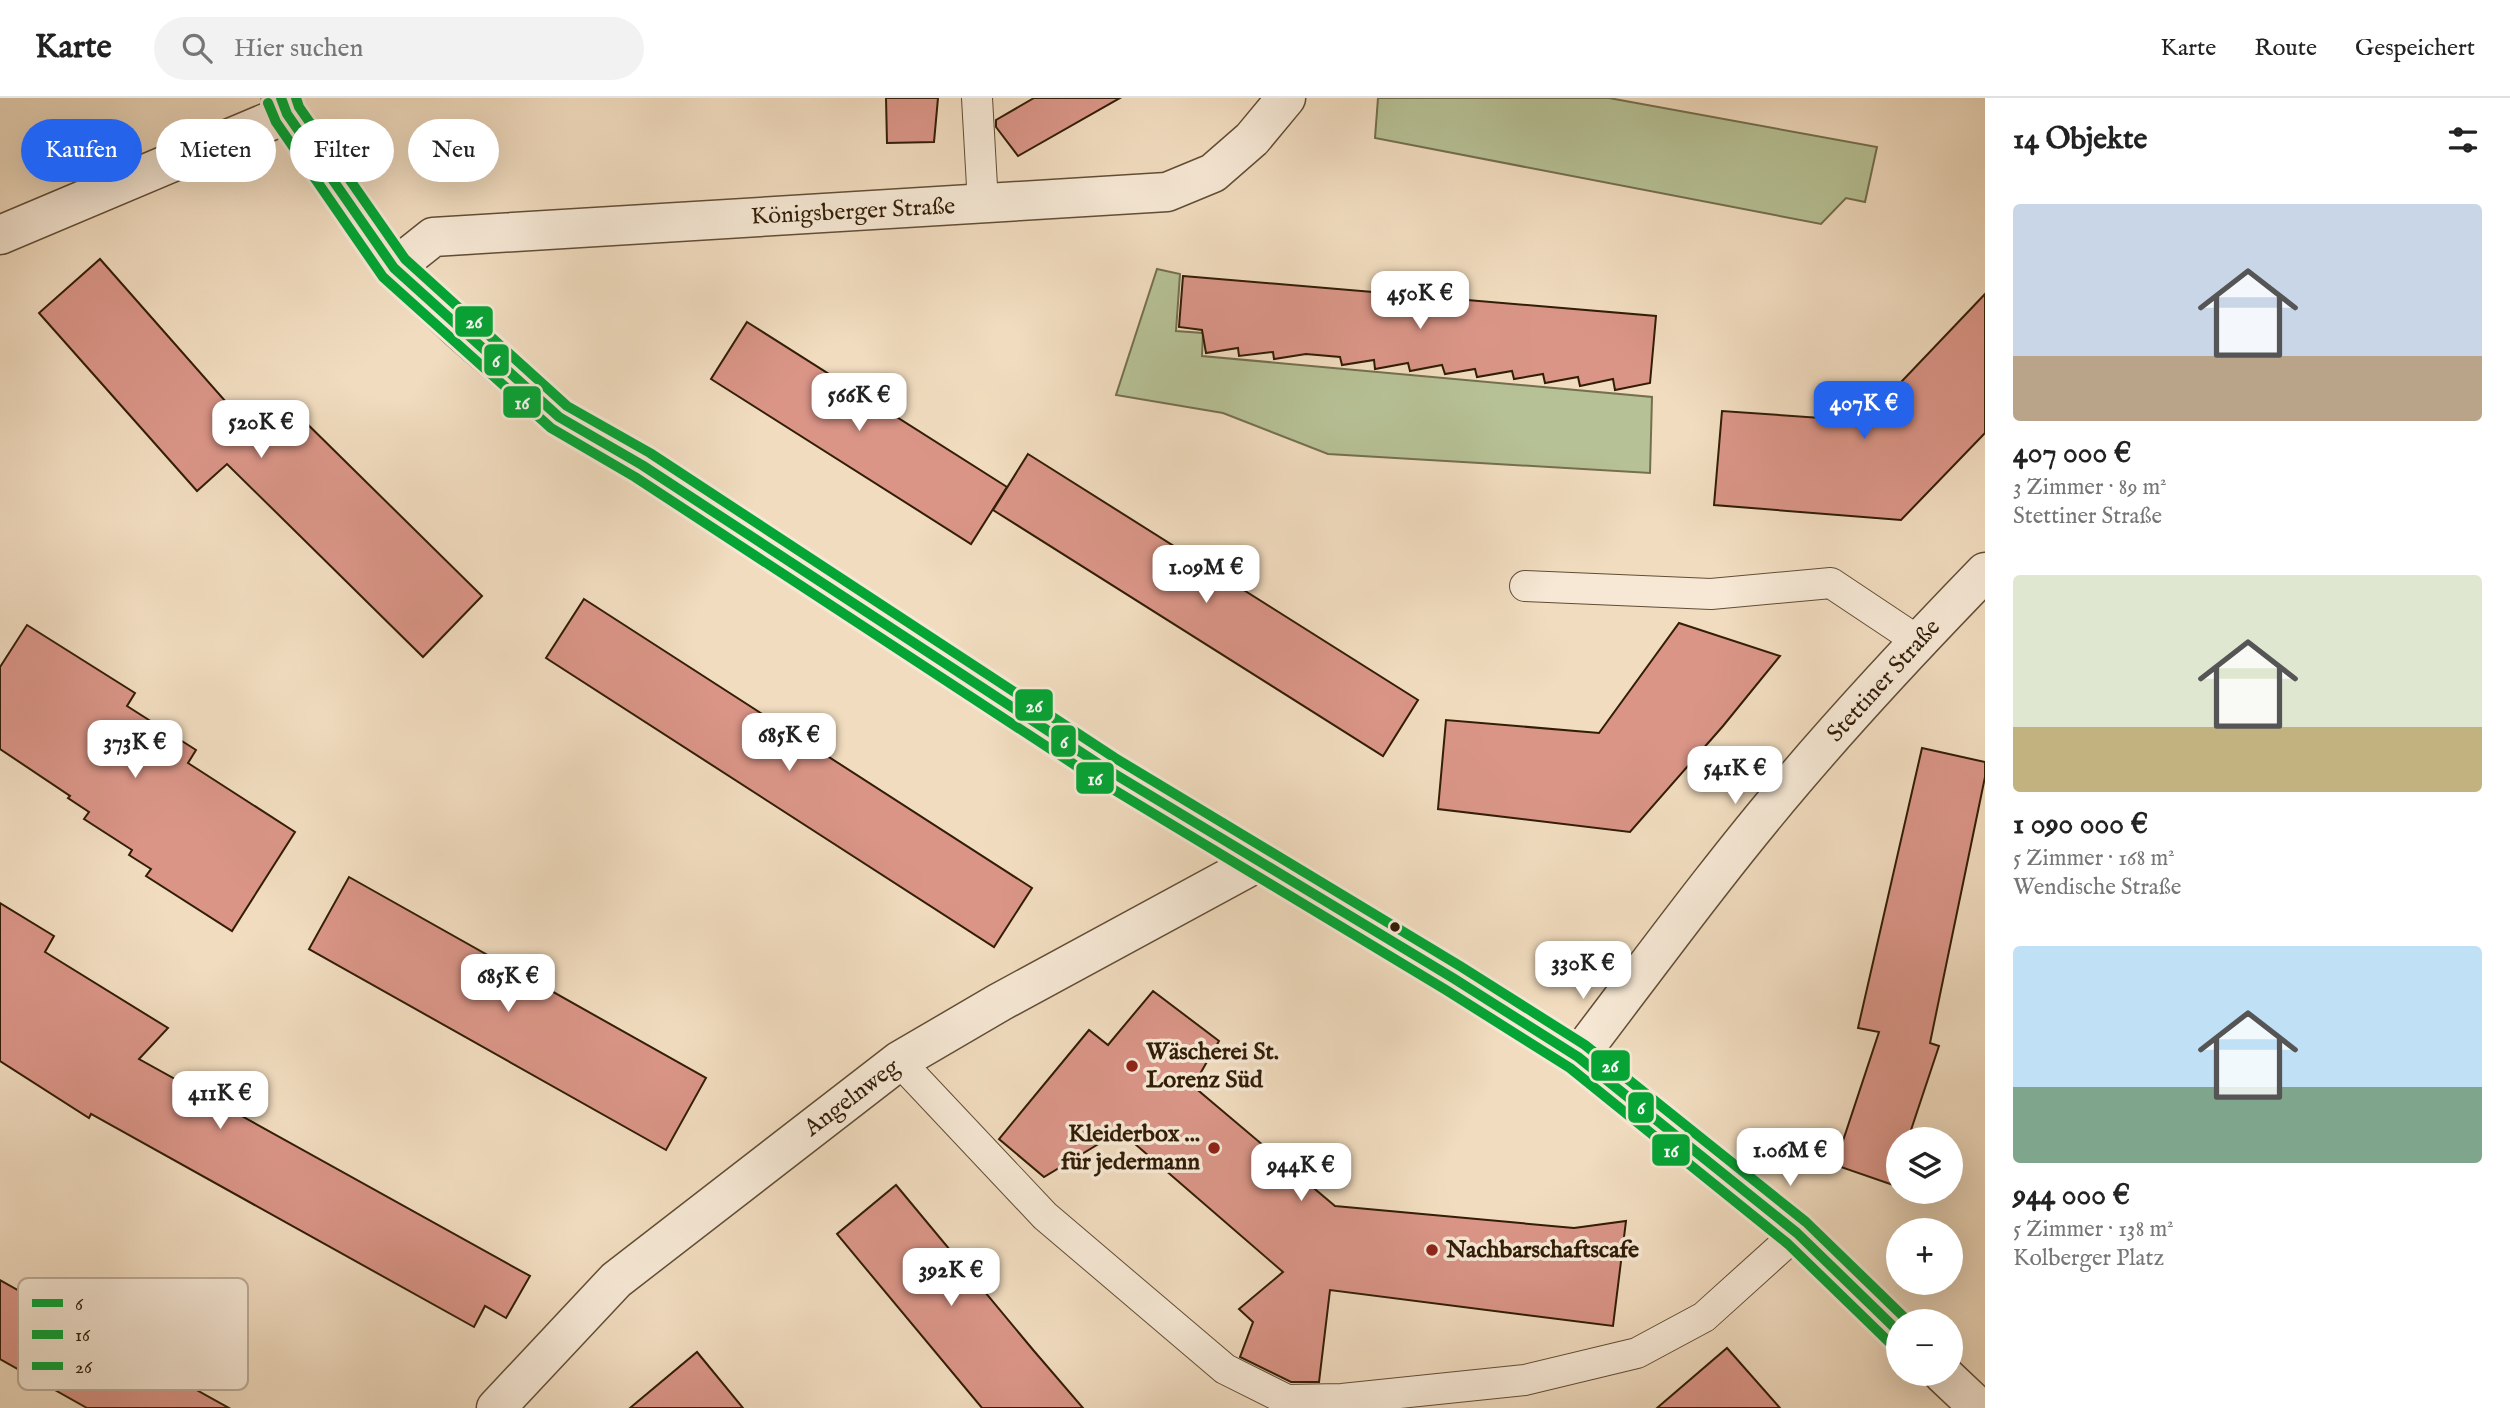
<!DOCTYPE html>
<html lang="de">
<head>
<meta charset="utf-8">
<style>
  :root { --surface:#fff; --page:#f2f2f2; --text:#222; --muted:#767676; --line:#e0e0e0; --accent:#2563eb }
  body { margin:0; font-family:"IM FELL English",serif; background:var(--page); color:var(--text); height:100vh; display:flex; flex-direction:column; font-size:26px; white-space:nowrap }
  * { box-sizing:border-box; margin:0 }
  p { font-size:23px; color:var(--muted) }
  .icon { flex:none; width:38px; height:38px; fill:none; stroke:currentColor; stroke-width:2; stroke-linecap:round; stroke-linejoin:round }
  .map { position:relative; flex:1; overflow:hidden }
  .details { display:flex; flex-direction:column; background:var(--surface); width:525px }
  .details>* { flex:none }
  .banner { position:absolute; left:21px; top:21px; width:665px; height:63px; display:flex; gap:14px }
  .buttons { position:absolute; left:1886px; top:1029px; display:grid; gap:14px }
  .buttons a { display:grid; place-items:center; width:77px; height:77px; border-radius:50%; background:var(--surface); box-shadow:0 7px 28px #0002; font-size:35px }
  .price { position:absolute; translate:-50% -60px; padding:0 16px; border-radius:14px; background:#fff; color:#222; font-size:23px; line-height:46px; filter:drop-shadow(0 2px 4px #0008) }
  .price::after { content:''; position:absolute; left:50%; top:42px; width:21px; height:16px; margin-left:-10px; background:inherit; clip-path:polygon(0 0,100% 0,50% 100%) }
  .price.active { background:var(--accent); color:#fff }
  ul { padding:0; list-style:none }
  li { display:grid; align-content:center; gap:14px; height:371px; padding:0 28px }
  li span { display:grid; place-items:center; height:217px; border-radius:7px; color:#555 }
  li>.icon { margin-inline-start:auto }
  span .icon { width:126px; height:126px; fill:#fffc; stroke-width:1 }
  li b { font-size:30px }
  h2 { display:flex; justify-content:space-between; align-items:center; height:84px; padding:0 28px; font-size:30px }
  .pill { padding:0 24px; border-radius:32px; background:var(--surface); box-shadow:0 7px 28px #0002; font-size:24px; line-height:63px }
  .pill.active { background:var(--accent); color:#fff }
  header { display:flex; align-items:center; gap:42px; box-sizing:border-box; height:98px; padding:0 35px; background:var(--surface); border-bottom:2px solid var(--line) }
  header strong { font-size:33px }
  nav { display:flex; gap:38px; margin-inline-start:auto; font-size:24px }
  .search { width:490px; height:63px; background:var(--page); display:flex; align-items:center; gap:18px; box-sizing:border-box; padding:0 24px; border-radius:38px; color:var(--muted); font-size:26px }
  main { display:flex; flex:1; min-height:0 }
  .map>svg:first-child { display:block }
  .green { fill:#b6c195; stroke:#746f4e; stroke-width:2 }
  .building { fill:#da9587; stroke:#321d07; stroke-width:2 }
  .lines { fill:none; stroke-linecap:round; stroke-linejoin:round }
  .service-casing { stroke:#624d35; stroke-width:32 }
  .minor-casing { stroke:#624d35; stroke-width:41 }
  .tertiary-casing { stroke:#624d35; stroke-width:41 }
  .service { stroke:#f6e8d5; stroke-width:30 }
  .minor { stroke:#f6e8d5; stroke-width:38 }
  .tertiary { stroke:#f6e8d5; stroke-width:38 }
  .bus-1-casing { stroke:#f6e8d5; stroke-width:16 }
  .bus-2-casing { stroke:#f6e8d5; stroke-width:16 }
  .bus-3-casing { stroke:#f6e8d5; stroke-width:16 }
  .bus-1 { stroke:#04a535; stroke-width:10 }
  .bus-2 { stroke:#04a535; stroke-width:10 }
  .bus-3 { stroke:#04a535; stroke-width:10 }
  .bus-dot { fill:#321d07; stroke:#f6e8d5; stroke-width:2.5 }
  .poi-dot { fill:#8f2418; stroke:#f6e8d5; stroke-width:2.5 }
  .labels { text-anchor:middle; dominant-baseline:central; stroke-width:7; stroke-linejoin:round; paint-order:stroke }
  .street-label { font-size:24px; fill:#321d07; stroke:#f6e8d5 }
  .poi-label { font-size:24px; font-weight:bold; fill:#321d07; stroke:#f6e8d5; text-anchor:start }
  .key { fill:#f6e8d5; stroke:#bbab97; stroke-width:2 }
  .key-label { font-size:19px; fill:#321d07 }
  .line-badge { stroke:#f6e8d5; stroke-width:2.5 }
  .badge-label { font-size:19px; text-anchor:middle; font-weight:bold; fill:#fff }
</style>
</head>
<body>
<header>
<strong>Karte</strong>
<div class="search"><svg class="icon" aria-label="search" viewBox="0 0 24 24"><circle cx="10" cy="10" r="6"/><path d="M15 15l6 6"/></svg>Hier suchen</div>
<nav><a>Karte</a><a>Route</a><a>Gespeichert</a></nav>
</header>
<main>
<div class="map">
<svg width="1985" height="1310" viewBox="0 0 1985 1310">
  <rect width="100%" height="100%" fill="#f1dcbf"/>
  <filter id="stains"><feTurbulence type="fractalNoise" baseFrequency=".00286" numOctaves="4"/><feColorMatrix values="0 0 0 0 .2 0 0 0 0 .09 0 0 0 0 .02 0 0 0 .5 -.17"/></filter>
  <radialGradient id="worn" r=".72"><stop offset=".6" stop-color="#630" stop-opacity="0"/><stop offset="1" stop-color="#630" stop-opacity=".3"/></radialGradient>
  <!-- green -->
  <g class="green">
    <polygon points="1378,0 1609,0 1877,49 1865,104 1846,100 1821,126 1375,40"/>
    <polygon points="1157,171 1180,176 1176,233 1203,235 1202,258 1652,299 1650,375 1328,356 1223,315 1116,297"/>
  </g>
  <!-- building -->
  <g class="building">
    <polygon points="886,0 938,0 934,44 887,45"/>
    <polygon points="1034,0 1120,0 1018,58 996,29 996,22"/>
    <polygon points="100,161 256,338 288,307 482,498 423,559 227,366 197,393 39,215"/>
    <polygon points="1183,178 1656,218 1650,285 1615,292 1613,281 1580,288 1578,279 1545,285 1543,276 1514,281 1512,273 1477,279 1475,271 1445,276 1442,267 1410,273 1408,265 1375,271 1374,262 1342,267 1340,259 1306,256 1274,261 1273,254 1239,258 1238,250 1206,255 1202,232 1179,229"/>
    <polygon points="1985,196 1985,335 1901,422 1714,407 1722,313 1864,323"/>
    <polygon points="747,224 1007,389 971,446 711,281"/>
    <polygon points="1028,356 1418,602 1383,658 993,412"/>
    <polygon points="584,501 1032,790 994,849 546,560"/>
    <polygon points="1679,525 1780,558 1723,628 1630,734 1438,711 1446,622 1599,635"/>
    <polygon points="27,527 135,595 127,608 196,652 188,665 295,734 232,833 146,778 151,771 129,757 132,752 84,721 89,714 68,700 70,698 0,651 0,569"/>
    <polygon points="1922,650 1985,664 1985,679 1930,945 1939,948 1908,1041 1899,1041 1899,1069 1893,1087 1835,1067 1879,934 1858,930"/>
    <polygon points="349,779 706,980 666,1052 309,851"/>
    <polygon points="0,805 54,838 45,854 168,930 139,961 530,1178 506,1220 485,1208 474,1229 91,1016 89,1020 0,963"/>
    <polygon points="1153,893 1219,943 1193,988 1335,1108 1574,1130 1626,1123 1613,1228 1330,1192 1319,1284 1291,1284 1240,1259 1253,1224 1239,1211 1283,1174 1120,1033 1044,1079 999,1041 1089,932 1108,947"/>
    <polygon points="896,1087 1034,1253 1083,1310 982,1310 837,1136"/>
    <polygon points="0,1182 130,1255 229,1310 87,1310 0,1261"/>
    <polygon points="1727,1250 1780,1310 1657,1310"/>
    <polygon points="697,1254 743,1310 630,1310"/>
  </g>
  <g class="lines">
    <!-- service casing -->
    <g class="service-casing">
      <g id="service">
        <polyline points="977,0 983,106"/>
        <polyline points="1525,488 1711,496 1831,485 1918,543"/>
        <polyline points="899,963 1045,1118 1225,1271 1287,1302 1342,1301 1525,1282 1637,1255 1704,1219 1797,1135"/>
      </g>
    </g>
    <!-- minor casing -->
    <g class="minor-casing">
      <g id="minor">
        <polyline points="0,137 287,16"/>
        <polyline points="394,170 433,139 1167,94 1213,75 1252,41 1286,0"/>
        <path d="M1578 959C1649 866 1718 771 1794 682 1855 610 1920 541 1985 474"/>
        <polyline points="496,1310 616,1182 899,963 1000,904 1260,763"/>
      </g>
    </g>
    <!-- tertiary casing -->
    <g class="tertiary-casing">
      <g id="tertiary">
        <polyline points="281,0 287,16 394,170 458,230 559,319 642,367 1108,672 1453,880 1578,959 1797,1135 1899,1234"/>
        <polyline points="1943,1276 1979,1310"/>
      </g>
    </g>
    <!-- service -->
    <use href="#service" class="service"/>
    <!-- minor -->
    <use href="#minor" class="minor"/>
    <!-- tertiary -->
    <use href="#tertiary" class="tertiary"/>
    <!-- bus-1 casing -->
    <g class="bus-1-casing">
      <polyline id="bus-1" points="281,0 287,16 394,170 559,319 642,367 1108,672 1453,880 1578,959 1797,1135 1899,1234"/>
    </g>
    <!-- bus-2 casing -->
    <g class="bus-2-casing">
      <polyline id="bus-2" points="268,5 276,24 383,179 551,330 635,379 1101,684 1446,892 1570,970 1788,1146 1889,1244"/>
    </g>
    <!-- bus-3 casing -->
    <g class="bus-3-casing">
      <polyline id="bus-3" points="296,0 299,9 405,161 567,308 650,355 1115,660 1460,868 1585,947 1806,1124 1908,1223"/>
    </g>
    <!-- bus-1 -->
    <use href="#bus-1" class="bus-1"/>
    <!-- bus-2 -->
    <use href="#bus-2" class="bus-2"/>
    <!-- bus-3 -->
    <use href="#bus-3" class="bus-3"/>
  </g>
  <!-- markers -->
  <circle class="bus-dot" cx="1395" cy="829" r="6"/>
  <g class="poi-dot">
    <circle cx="1132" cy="968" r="7"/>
    <circle cx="1214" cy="1050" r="7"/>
    <circle cx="1432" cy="1152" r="7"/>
  </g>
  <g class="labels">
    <!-- street labels -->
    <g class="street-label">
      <text transform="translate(853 114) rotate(-3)">Königsberger Straße</text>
      <text transform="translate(1884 583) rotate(-48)">Stettiner Straße</text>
      <text transform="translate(852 1000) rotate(-37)">Angelnweg</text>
    </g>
    <!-- poi labels -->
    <g class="poi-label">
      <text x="1146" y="954">Wäscherei St.<tspan x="1146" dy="28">Lorenz Süd</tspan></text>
      <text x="1200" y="1036" text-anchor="end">Kleiderbox ...<tspan x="1200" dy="28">für jedermann</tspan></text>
      <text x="1446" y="1152">Nachbarschaftscafe</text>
    </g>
  </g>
  <!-- legend -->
  <rect x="18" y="1180" width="230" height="112" rx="10" class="key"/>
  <rect x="32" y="1201" width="31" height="8" fill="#04a535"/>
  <rect x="32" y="1232" width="31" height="9" fill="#04a535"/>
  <rect x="32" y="1264" width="31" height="8" fill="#04a535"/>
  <g class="key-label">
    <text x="75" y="1212">6</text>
    <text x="75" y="1243">16</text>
    <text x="75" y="1275">26</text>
  </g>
  <g class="line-badge">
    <rect x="454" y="207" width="40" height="33" rx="7" fill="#04a535"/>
    <rect x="483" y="245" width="27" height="34" rx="7" fill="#04a535"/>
    <rect x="502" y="287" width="40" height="34" rx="7" fill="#04a535"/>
    <rect x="1014" y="590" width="40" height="34" rx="7" fill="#04a535"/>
    <rect x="1050" y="626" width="27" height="34" rx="7" fill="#04a535"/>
    <rect x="1075" y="663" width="40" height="34" rx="7" fill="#04a535"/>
    <rect x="1590" y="951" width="41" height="33" rx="7" fill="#04a535"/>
    <rect x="1627" y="993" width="28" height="33" rx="7" fill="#04a535"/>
    <rect x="1651" y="1035" width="40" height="34" rx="7" fill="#04a535"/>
  </g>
  <g class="badge-label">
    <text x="474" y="230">26</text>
    <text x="496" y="269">6</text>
    <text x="522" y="311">16</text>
    <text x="1034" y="614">26</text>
    <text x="1064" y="650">6</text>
    <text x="1095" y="687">16</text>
    <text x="1610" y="974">26</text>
    <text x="1641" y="1016">6</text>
    <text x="1671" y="1059">16</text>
  </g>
  <rect width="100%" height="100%" filter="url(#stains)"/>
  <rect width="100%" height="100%" fill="url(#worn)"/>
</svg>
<div class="buttons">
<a><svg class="icon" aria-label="layers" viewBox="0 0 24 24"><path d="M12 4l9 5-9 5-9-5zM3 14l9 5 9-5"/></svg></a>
<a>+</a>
<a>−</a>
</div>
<b class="price" style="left:1420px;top:233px">450K €</b>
<b class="price" style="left:859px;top:335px">566K €</b>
<b class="price active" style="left:1864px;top:343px">407K €</b>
<b class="price" style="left:261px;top:362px">520K €</b>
<b class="price" style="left:1206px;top:507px">1.09M €</b>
<b class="price" style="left:789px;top:675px">685K €</b>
<b class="price" style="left:135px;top:682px">373K €</b>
<b class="price" style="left:1735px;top:708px">541K €</b>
<b class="price" style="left:1583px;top:903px">330K €</b>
<b class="price" style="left:508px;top:916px">685K €</b>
<b class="price" style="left:220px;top:1033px">411K €</b>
<b class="price" style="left:1790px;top:1090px">1.06M €</b>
<b class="price" style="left:1301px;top:1105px">944K €</b>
<b class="price" style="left:951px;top:1210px">392K €</b>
<div class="banner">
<a class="pill active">Kaufen</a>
<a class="pill">Mieten</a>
<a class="pill">Filter</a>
<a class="pill">Neu</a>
</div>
</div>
<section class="details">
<h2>14 Objekte<svg class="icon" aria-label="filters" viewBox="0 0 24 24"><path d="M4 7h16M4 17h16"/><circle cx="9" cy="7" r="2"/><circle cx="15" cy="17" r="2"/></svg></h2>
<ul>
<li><span style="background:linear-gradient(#c9d6e8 70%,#b9a48a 0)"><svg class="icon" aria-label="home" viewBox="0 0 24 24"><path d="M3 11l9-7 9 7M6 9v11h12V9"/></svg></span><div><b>407 000 €</b><p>3 Zimmer · 89 m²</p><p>Stettiner Straße</p></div></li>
<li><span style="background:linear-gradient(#dfe7d0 70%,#c2b280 0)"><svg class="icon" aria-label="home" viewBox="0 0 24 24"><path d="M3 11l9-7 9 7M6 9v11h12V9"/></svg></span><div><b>1 090 000 €</b><p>5 Zimmer · 168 m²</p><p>Wendische Straße</p></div></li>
<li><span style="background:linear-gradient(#bfe0f5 65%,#7fa58c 0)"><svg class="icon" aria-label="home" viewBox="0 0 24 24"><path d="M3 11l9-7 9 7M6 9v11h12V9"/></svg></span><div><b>944 000 €</b><p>5 Zimmer · 138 m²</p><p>Kolberger Platz</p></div></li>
</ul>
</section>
</main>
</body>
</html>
